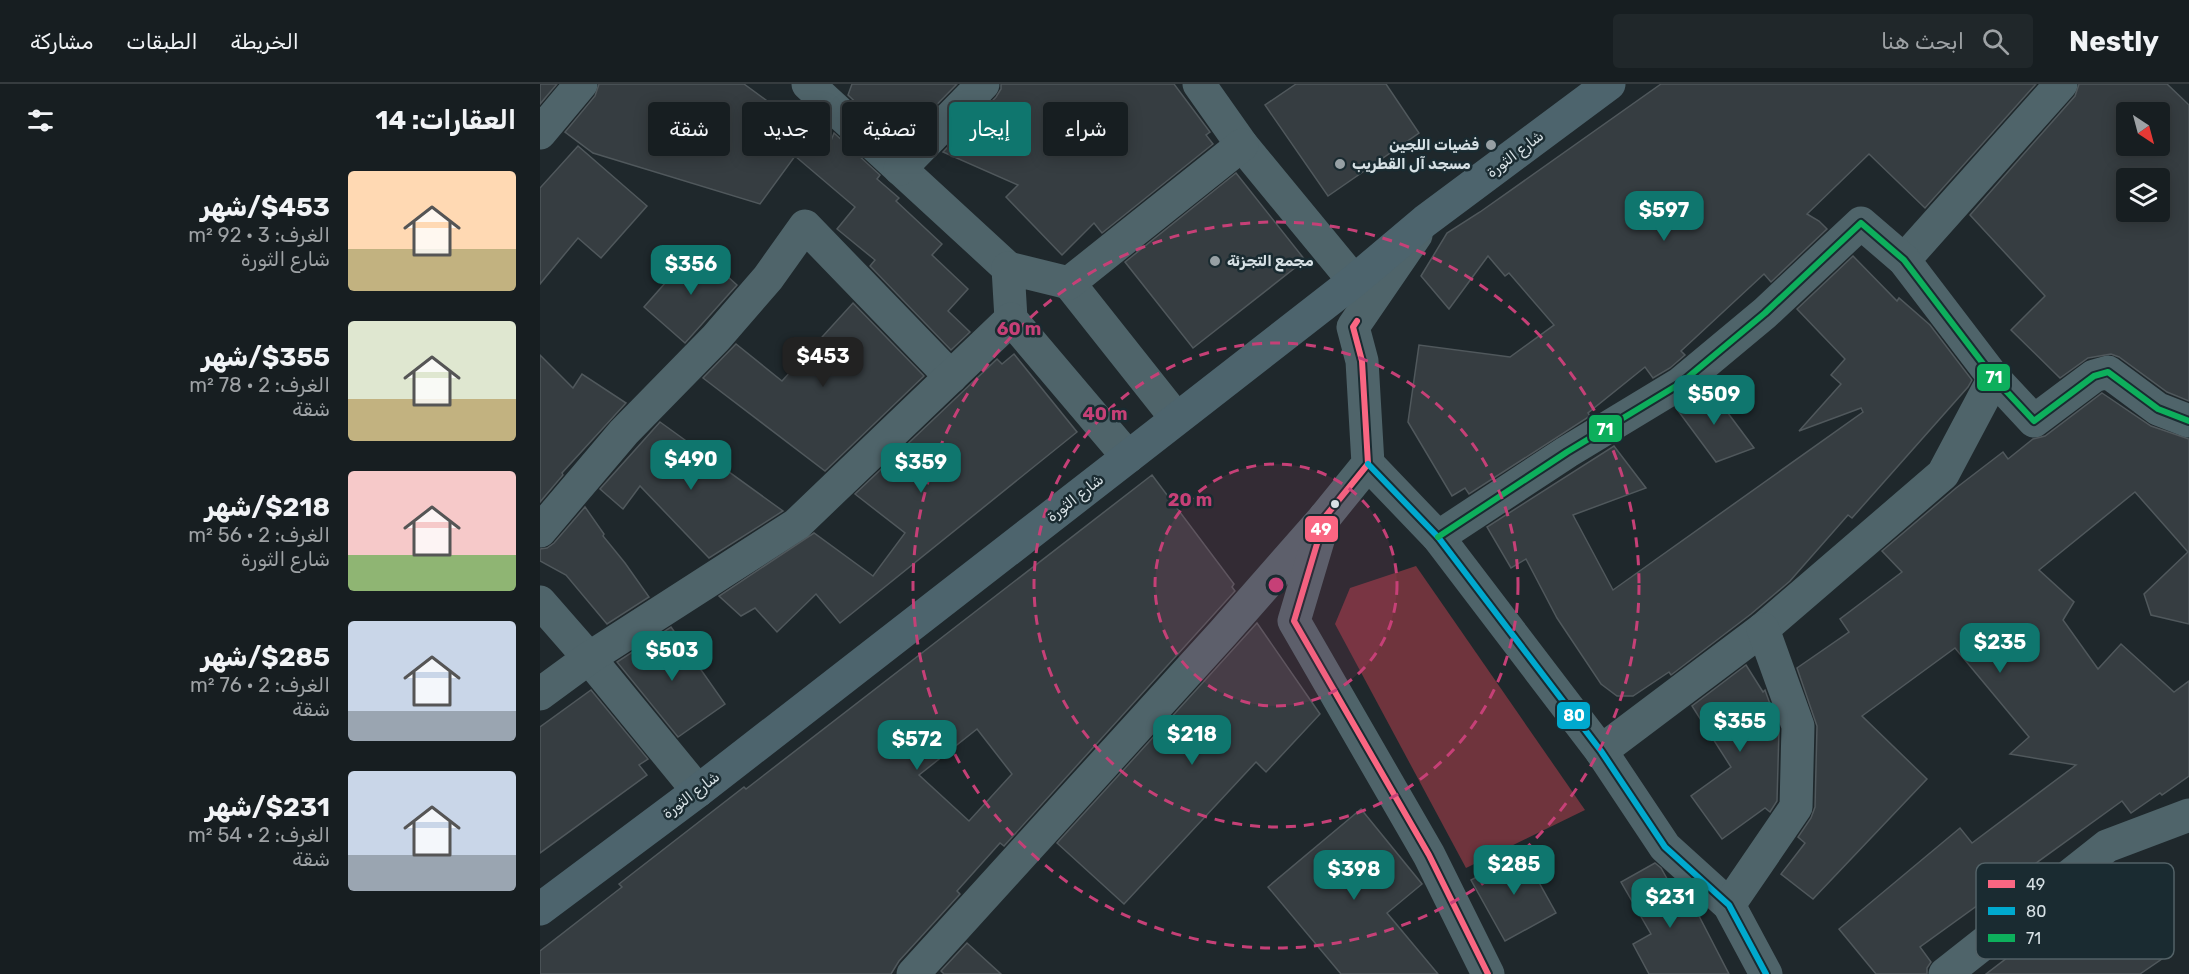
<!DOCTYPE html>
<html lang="ar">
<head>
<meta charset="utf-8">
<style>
  :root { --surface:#171e21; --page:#20272a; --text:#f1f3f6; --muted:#9ea2a5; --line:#363c3f; --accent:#0f766e }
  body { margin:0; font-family:Rubik,"Noto Naskh Arabic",sans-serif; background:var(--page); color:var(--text); direction:rtl; height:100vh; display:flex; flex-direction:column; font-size:22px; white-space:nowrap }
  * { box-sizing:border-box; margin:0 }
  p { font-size:20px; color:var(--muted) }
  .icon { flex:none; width:33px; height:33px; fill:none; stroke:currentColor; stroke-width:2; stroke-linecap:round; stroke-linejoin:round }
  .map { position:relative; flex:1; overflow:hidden; direction:ltr }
  .details { display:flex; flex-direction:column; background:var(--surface); width:540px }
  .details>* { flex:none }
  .hud { position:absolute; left:18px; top:18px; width:570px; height:54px; direction:rtl; display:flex; gap:12px }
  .needle { width:39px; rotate:144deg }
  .fabs { position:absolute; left:1576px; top:18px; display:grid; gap:12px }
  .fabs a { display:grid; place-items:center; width:54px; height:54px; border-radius:6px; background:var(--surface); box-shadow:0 3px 15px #0003,0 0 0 2px var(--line); font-size:30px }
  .price { position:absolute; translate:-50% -51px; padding:0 14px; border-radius:12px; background:var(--accent); color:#fff; font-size:20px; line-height:39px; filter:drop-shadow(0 2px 3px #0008) }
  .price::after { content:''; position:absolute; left:50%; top:36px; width:18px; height:14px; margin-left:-9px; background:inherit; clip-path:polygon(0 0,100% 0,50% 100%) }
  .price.current { background:#222; color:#fff }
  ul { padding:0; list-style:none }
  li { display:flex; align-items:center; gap:18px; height:150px; padding:0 24px }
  li span { display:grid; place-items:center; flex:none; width:168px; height:120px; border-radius:6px; color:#555 }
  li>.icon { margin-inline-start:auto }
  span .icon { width:72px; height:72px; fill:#fffc; stroke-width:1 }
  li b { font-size:26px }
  h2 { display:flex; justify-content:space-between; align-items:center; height:72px; padding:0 24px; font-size:26px }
  .tag { padding:0 21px; border-radius:6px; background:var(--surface); box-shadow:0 3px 15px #0003,0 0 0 2px var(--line); font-size:21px; line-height:54px }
  .tag.current { background:var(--accent); color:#fff }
  header { display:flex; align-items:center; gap:36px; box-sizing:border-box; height:84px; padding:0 30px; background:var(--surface); border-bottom:2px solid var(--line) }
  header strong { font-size:28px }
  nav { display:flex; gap:33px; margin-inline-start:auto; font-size:21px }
  .search { width:420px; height:54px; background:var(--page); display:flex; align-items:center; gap:15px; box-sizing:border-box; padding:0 21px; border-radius:6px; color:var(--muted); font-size:22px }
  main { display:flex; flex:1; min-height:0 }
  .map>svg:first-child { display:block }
  .green { fill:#6f343d }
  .building { fill:#363d41; stroke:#50585c; stroke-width:1.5; fill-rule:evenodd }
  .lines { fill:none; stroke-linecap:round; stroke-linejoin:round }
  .minor { stroke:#4f646a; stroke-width:33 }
  .tertiary { stroke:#4f646a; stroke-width:33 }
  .secondary { stroke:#4d646d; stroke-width:33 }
  .bus-1-casing { stroke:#1a2b31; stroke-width:10 }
  .bus-2-casing { stroke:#1a2b31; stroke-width:10 }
  .bus-3-casing { stroke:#1a2b31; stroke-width:10 }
  .bus-1 { stroke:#fa6682; stroke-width:6 }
  .bus-2 { stroke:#00a9ce; stroke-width:6 }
  .bus-3 { stroke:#0daf5c; stroke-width:6 }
  .ring { fill:none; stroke:#c64077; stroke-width:3; stroke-dasharray:10 8 }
  .poi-dot { fill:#97a0a4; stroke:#1a2b31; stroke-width:2 }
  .bus-dot { fill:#d7e1e5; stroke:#1a2b31; stroke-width:2 }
  .labels { text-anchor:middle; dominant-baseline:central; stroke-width:5; stroke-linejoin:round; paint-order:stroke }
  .poi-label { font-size:15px; font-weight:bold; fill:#d7e1e5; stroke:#1a2b31; text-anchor:start }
  .street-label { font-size:15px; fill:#d7e1e5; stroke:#1a2b31 }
  .key { fill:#1a2b31; stroke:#536267; stroke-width:1.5 }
  .key-label { font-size:16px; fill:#d7e1e5 }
  .centre { fill:#c64077; stroke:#1a2b31; stroke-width:3 }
  .ring-label { font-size:18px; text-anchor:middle; font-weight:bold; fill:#c64077; stroke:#1a2b31; stroke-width:5; stroke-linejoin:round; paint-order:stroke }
  .line-badge { stroke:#1a2b31; stroke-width:2 }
  .badge-label { font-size:16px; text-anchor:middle; font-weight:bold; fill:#fff }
</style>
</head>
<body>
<header>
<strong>Nestly</strong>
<div class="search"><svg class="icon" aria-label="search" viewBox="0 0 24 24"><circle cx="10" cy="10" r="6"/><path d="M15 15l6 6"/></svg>ابحث هنا</div>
<nav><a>الخريطة</a><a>الطبقات</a><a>مشاركة</a></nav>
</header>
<main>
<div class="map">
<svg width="1649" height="890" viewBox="0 0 1649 890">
  <rect width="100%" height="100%" fill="#1f282c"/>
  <!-- green -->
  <polygon class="green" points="876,482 1045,726 926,784 795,540 810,504"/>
  <!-- building -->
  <g class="building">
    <polygon points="0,0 17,0 0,20"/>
    <polygon points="59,0 204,0 289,62 294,49 340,91 337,95 359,114 356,117 402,160 392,171 428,205 408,227 430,248 411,266 330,182 335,176 297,145 315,123 255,72 220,120 53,69 25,48 55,12"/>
    <polygon points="312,0 417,0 359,59 308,11"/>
    <polygon points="461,0 634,0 670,48 666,51 673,60 562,149 554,139 522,171 466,113 478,101 403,68 456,13 461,5"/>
    <polygon points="756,0 846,0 879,49 788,112 725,21"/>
    <polygon points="1121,0 1496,0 1385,124 1329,70 1267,130 1279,137 1287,145 1231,198 1224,190 1141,267 1145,271 1130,284 1113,294 1105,283 1048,329 1050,332 929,410 925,404 912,412 868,338 879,261 970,273 1014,241 969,189 965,192 948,172 909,225 881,192 907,149 940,128"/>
    <path d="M1539 0H1627L1649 21V317L1627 308 1579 273 1571 270 1548 274 1520 294 1471 246 1505 212 1430 131 1535 12ZM1587 28H1620V62H1587ZM1587 94H1620V128H1587Z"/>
    <polygon points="38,62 107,122 61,174 38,154 0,200 0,104"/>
    <polygon points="696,89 765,176 653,264 585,178"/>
    <polygon points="156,164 197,201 145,259 104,223"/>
    <polygon points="1313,172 1357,217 1359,214 1390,241 1432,296 1428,303 1312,434 1308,431 1250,497 1211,530 1131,591 1129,588 1093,612 1077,612 1061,600 1017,534 986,475 971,484 947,443 1074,362 1106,404 1033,431 1073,506 1323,328 1321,324 1259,347 1301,300 1291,291 1305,275 1257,225"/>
    <polygon points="313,219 384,292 285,387 163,294 196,260 242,297"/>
    <polygon points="474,270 537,348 300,539 276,510 237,548 215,524 201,532 179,512 274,449 333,492 365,449 315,410 457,275 462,280"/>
    <polygon points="0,271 33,304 42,290 86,319 22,389 23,391 0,418"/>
    <polygon points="1167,301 1214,364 1176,378 1136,324"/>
    <polygon points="1562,309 1611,342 1649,355 1649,540 1611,531 1604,510 1648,468 1595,408 1499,486 1534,518 1523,536 1558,585 1581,560 1634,608 1649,597 1649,692 1622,711 1620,709 1591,729 1582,717 1380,863 1391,878 1387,884 1387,890 1336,890 1299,845 1420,744 1432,759 1536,681 1470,670 1489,653 1415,564 1322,632 1387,695 1273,815 1241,790 1265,759 1258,753 1271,734 1275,723 1277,642 1257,584 1309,548 1300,535 1362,488 1342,467 1416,404 1463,368 1468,375 1493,355 1505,352"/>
    <polygon points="120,338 243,427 169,474 100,402 83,425 60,405"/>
    <path d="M612 391 694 500 692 503 695 507 464 762 460 759 417 807 420 810 359 877 351 890H0V867L82 803 79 800 204 703 206 705ZM437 645 472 690 429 737 379 691Z"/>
    <polygon points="45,423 64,450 63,452 85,479 109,513 67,540 26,491 0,477 0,465 7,464 14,459"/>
    <polygon points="717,539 780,630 726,688 716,678 584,820 517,759"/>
    <polygon points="131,543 185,620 138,653 77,578"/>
    <polygon points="1206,581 1223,608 1225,606 1239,645 1237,717 1230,728 1225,724 1182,755 1151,712 1191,683 1152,622"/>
    <polygon points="51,606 108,675 99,681 107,691 0,769 0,643"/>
    <polygon points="821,725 882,800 847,829 898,890 801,890 728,803"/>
    <polygon points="982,768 1016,829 965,857 931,796"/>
    <polygon points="1115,779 1121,784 1148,832 1159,832 1189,890 1109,890 1093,860 1111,850 1081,798"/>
    <polygon points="1578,789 1632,868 1600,890 1446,890"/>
    <polygon points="427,859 461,890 404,890 401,887"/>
  </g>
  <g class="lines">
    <!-- minor -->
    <g class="minor">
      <polyline points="268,0 468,184"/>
      <polyline points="659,0 702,61 814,197"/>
      <polyline points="0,49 41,0"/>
      <polyline points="360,85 443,0"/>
      <polyline points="1364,176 1521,0"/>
      <polyline points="529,199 636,334"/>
      <polyline points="588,373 471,235 468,184 529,199 702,61"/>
      <polyline points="828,380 898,453 1061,667 1125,763 1189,821 1226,890"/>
      <polyline points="0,447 84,348 176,254 228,194 265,142 411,293"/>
      <polyline points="898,453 1027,368 1141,299 1225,229 1321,139 1364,176 1454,294 1494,337 1554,292 1568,288 1618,325 1649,337"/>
      <polyline points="0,518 49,574 158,707"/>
      <polyline points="0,610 49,574 257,440 471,235"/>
      <polyline points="1061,667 1223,545 1403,390 1454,294"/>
      <polyline points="1189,821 1256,723 1258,642 1223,545"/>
      <polyline points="373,890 683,549 785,433"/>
      <polyline points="1405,890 1567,762 1649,731"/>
    </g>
    <!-- tertiary -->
    <polyline class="tertiary" points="876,151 813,243 822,277 828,380 785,433 754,537 889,771 948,890"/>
    <!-- secondary -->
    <polyline class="secondary" points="0,825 158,707 588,373 814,197 885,137 1069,0"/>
    <!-- bus-1 casing -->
    <g class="bus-1-casing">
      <polyline id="bus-1" points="817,237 813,243 822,277 828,380 785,433 754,537 889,771 948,890"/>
    </g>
    <!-- bus-2 casing -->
    <g class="bus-2-casing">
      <polyline id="bus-2" points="828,380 898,453 1061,667 1125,763 1189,821 1226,890"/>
    </g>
    <!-- bus-3 casing -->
    <g class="bus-3-casing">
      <polyline id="bus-3" points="898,453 1027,368 1141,299 1225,229 1321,139 1364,176 1454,294 1494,337 1554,292 1568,288 1618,325 1649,337"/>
    </g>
    <!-- bus-1 -->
    <use href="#bus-1" class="bus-1"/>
    <!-- bus-2 -->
    <use href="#bus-2" class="bus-2"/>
    <!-- bus-3 -->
    <use href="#bus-3" class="bus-3"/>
  </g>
  <!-- distance rings -->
  <circle cx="736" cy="501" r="121" fill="#c64077" fill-opacity=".12"/>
  <g class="ring">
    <circle cx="736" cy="501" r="121"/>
    <circle cx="736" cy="501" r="242"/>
    <circle cx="736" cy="501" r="363"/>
  </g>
  <!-- markers -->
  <g class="poi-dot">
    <circle cx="951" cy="61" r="6"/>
    <circle cx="800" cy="80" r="6"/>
    <circle cx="675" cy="177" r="6"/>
  </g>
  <circle class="bus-dot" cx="795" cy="420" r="5"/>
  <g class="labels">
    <!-- poi labels -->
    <g class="poi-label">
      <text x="939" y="61" text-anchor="end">فضيات اللجين</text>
      <text x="812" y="80">مسجد آل القطريب</text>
      <text x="687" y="177">مجمع التجزئة</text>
    </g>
    <!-- street labels -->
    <g class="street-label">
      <text transform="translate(975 70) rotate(-37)">شارع الثورة</text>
      <text transform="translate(535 414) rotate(-38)">شارع الثورة</text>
      <text transform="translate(151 711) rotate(-37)">شارع الثورة</text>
    </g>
  </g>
  <!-- legend -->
  <rect x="1436" y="779" width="198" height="96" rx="9" class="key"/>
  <rect x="1448" y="796" width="27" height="8" fill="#fa6682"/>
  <rect x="1448" y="823" width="27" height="8" fill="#00a9ce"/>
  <rect x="1448" y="850" width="27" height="8" fill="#0daf5c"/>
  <g class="key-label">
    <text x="1486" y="806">49</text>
    <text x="1486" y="833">80</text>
    <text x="1486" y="860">71</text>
  </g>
  <circle cx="736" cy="501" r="9" class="centre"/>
  <g class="ring-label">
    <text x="479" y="251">60 m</text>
    <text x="565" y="336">40 m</text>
    <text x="650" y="422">20 m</text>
  </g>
  <g class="line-badge">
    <rect x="1436" y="279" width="35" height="29" rx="6" fill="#0daf5c"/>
    <rect x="1048" y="330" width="35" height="29" rx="6" fill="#0daf5c"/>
    <rect x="764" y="431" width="35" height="28" rx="6" fill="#fa6682"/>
    <rect x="1016" y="617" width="35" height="29" rx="6" fill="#00a9ce"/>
  </g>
  <g class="badge-label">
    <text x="1454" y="299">71</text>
    <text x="1065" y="351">71</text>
    <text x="781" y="451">49</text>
    <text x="1034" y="637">80</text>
  </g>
</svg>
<div class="fabs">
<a><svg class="needle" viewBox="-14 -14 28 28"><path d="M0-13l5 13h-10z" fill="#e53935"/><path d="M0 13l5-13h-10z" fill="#9ea2a5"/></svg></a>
<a><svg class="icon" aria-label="layers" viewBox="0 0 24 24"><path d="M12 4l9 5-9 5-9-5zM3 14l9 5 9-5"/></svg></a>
</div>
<b class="price" style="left:1124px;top:158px">$597</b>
<b class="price" style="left:151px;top:212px">$356</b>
<b class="price current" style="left:283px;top:304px">$453</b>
<b class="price" style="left:1174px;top:342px">$509</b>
<b class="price" style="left:151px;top:407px">$490</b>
<b class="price" style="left:381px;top:410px">$359</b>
<b class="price" style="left:1460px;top:590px">$235</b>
<b class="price" style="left:132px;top:598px">$503</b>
<b class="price" style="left:1200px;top:669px">$355</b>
<b class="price" style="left:652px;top:682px">$218</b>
<b class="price" style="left:377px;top:687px">$572</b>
<b class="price" style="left:974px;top:812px">$285</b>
<b class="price" style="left:814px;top:817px">$398</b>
<b class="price" style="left:1130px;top:845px">$231</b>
<div class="hud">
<a class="tag">شراء</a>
<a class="tag current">إيجار</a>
<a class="tag">تصفية</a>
<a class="tag">جديد</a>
<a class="tag">شقة</a>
</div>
</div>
<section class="details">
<h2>العقارات: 14<svg class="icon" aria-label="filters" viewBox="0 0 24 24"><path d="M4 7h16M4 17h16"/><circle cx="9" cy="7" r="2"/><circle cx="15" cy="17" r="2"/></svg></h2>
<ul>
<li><span style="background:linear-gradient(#ffd9b3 65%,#c2b280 0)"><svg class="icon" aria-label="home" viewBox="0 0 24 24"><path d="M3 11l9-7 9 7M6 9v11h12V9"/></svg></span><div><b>$453/شهر</b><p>الغرف: 3 · 92 m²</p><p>شارع الثورة</p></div></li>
<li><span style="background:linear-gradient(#dfe7d0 65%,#c2b280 0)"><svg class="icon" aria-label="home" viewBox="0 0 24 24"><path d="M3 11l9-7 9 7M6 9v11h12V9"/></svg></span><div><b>$355/شهر</b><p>الغرف: 2 · 78 m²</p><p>شقة</p></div></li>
<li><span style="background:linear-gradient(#f6c9c9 70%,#8fb573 0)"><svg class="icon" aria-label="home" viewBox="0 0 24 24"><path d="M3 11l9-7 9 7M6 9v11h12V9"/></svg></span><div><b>$218/شهر</b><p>الغرف: 2 · 56 m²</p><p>شارع الثورة</p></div></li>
<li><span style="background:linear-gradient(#c9d6e8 75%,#9aa5b1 0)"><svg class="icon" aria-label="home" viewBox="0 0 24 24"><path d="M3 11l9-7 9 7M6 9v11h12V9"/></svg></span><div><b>$285/شهر</b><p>الغرف: 2 · 76 m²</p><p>شقة</p></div></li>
<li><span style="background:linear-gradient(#c9d6e8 70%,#9aa5b1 0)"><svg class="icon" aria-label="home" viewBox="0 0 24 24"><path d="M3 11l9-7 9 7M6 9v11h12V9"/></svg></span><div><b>$231/شهر</b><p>الغرف: 2 · 54 m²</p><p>شقة</p></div></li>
</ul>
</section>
</main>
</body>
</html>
